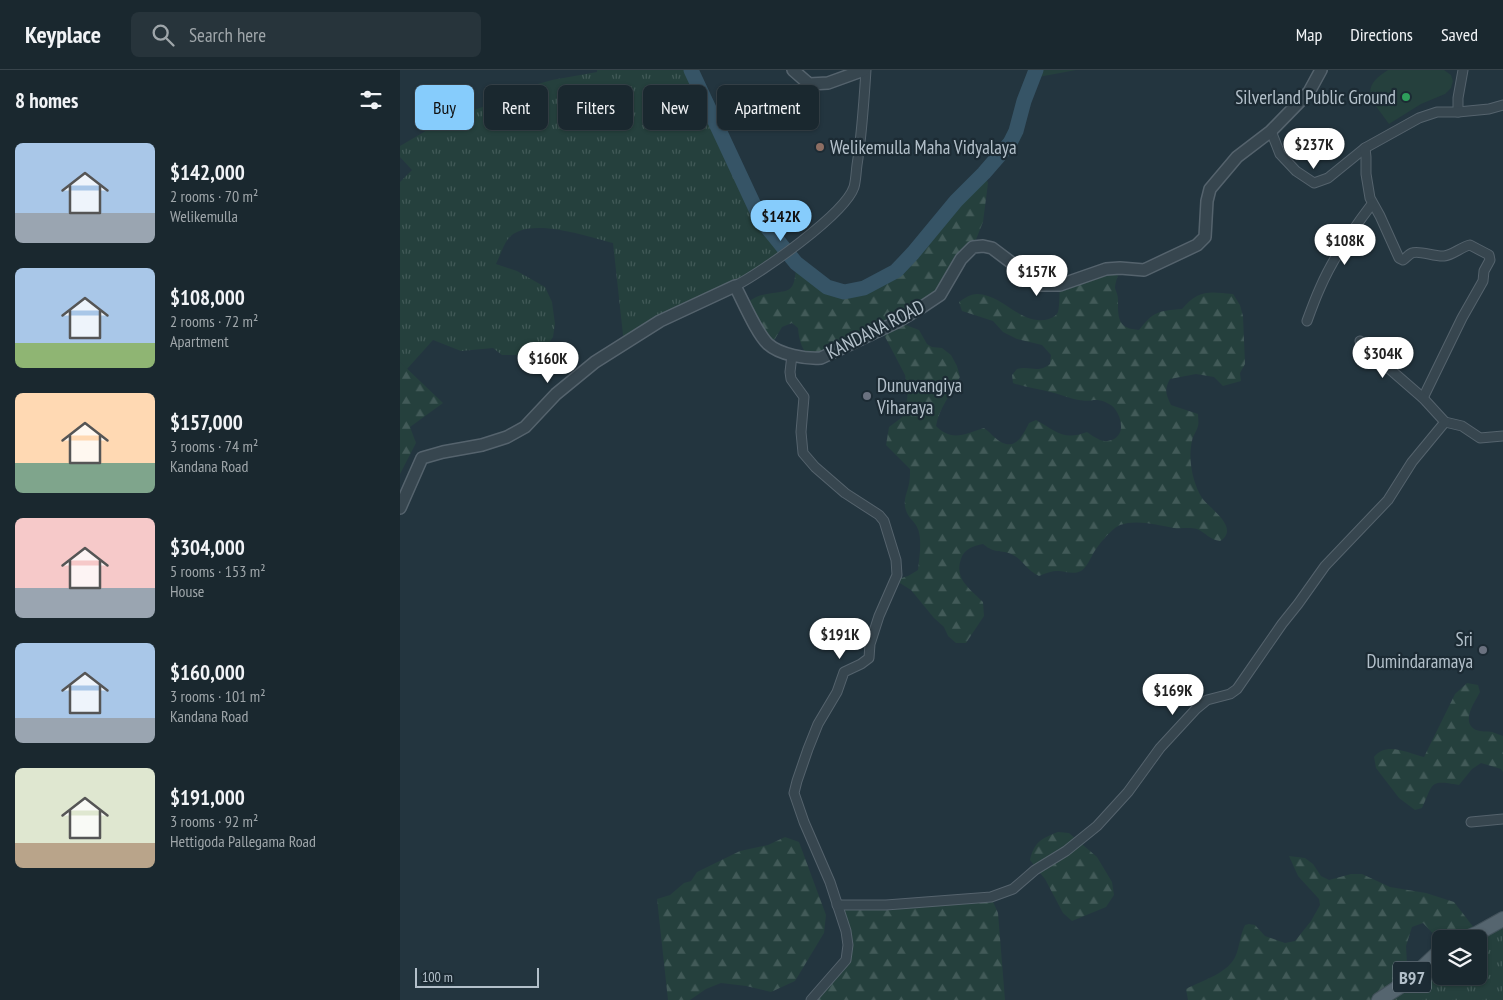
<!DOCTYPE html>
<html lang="en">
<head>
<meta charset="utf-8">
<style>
  :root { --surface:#1a282f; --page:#27343b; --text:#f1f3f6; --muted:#9fa6aa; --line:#38444b; --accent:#86ccfc }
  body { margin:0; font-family:"PT Sans Narrow",sans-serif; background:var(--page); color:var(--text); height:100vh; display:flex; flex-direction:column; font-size:19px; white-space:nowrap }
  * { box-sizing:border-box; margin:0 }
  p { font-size:16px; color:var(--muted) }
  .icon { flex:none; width:28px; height:28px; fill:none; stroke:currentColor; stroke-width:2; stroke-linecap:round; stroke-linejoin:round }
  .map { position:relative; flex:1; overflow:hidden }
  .side { display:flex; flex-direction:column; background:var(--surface); width:400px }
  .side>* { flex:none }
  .guide { position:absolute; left:15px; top:15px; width:475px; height:45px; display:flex; gap:10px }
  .tools { position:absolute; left:1032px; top:860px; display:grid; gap:10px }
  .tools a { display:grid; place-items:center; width:55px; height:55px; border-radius:8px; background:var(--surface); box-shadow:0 1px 4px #0004,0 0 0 1px var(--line); font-size:25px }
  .scale { position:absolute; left:15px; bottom:12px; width:124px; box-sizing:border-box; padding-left:5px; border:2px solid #b3c0ca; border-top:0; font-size:14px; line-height:18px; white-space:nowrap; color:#b3c0ca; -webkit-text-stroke:4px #1c2b34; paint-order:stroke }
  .price { position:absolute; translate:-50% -42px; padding:0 11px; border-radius:18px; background:#fff; color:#222; font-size:16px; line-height:32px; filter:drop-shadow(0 1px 2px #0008) }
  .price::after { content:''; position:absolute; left:50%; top:30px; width:15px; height:11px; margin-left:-8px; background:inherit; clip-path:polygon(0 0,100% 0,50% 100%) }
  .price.current { background:var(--accent); color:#111 }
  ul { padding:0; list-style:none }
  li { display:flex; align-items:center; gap:15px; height:125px; padding:0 15px }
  li span { display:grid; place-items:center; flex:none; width:140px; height:100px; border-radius:8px; color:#555 }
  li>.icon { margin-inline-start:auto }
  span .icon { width:60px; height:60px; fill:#fffc; stroke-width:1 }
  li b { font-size:21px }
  h2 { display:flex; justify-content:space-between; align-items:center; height:60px; padding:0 15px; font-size:21px }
  .tag { padding:0 18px; border-radius:8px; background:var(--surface); box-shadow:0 1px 4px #0004,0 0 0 1px var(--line); font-size:18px; line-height:45px }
  .tag.current { background:var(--accent); color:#111 }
  header { display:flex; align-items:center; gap:30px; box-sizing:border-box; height:70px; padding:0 25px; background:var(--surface); border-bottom:1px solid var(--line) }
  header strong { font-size:24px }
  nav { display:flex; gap:28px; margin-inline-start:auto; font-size:18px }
  .search { width:350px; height:45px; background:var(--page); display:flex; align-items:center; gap:12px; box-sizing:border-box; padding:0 18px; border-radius:8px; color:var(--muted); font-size:19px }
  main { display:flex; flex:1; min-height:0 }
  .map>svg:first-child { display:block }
  .grass { fill:url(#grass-tufts) }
  .forest { fill:url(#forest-firs) }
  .pitch { fill:#25403d }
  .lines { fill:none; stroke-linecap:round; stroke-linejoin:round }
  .river { stroke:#365466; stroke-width:15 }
  .minor-casing { stroke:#55636d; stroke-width:11 }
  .tertiary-casing { stroke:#55636d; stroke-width:14 }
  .primary-casing { stroke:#43525b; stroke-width:16 }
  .minor { stroke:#37464f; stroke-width:9 }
  .tertiary { stroke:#37464f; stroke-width:11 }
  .primary { stroke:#55656f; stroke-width:14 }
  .leisure-dot { fill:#2e9e5b; stroke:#1c2b34; stroke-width:2 }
  .education-dot { fill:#8d6e63; stroke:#1c2b34; stroke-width:2 }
  .worship-dot { fill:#6b7280; stroke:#1c2b34; stroke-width:2 }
  .labels { text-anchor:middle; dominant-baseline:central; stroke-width:4.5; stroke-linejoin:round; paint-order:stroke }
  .shield { fill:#1c2b34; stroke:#86939d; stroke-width:1 }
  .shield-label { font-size:18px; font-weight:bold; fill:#b3c0ca }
  .poi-label { font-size:19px; fill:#b3c0ca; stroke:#1c2b34; text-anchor:end }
  .street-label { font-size:19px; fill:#b3c0ca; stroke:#1c2b34 }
</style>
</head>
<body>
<header>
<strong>Keyplace</strong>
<div class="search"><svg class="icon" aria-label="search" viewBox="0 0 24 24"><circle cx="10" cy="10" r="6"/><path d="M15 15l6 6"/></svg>Search here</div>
<nav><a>Map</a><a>Directions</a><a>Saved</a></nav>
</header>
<main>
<section class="side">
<h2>8 homes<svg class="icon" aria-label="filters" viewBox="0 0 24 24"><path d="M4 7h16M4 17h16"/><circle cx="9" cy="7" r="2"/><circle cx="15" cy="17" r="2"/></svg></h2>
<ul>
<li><span style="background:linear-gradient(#a9c7e8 70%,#9aa5b1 0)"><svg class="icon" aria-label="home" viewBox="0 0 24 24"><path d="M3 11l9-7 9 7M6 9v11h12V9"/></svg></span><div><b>$142,000</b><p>2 rooms · 70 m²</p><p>Welikemulla</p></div></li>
<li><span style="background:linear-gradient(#a9c7e8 75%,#8fb573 0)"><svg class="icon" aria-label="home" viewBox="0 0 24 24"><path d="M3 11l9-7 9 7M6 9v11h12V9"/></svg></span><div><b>$108,000</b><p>2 rooms · 72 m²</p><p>Apartment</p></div></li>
<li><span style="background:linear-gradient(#ffd9b3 70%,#7fa58c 0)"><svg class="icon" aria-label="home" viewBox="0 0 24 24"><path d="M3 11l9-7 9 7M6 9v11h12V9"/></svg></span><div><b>$157,000</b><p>3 rooms · 74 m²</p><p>Kandana Road</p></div></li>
<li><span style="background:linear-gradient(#f6c9c9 70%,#9aa5b1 0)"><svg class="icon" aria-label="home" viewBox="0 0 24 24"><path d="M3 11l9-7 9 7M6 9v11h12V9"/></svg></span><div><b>$304,000</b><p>5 rooms · 153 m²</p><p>House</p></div></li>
<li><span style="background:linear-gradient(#a9c7e8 75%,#9aa5b1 0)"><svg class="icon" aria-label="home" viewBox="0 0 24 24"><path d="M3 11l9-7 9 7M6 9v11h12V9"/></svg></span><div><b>$160,000</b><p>3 rooms · 101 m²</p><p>Kandana Road</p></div></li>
<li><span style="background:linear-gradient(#dfe7d0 75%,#b9a48a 0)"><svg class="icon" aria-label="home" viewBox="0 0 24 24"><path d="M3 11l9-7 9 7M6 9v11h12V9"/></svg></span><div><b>$191,000</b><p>3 rooms · 92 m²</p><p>Hettigoda Pallegama Road</p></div></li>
</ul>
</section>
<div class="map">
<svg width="1103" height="930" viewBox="0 0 1103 930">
  <defs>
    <pattern id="grass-tufts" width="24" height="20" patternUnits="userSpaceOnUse" patternTransform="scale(1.25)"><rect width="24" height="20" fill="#25403d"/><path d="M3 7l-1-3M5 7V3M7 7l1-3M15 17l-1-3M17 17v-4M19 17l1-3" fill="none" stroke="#425a58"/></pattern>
    <pattern id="forest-firs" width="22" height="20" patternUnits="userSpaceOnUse" patternTransform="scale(1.25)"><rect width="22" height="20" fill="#25403d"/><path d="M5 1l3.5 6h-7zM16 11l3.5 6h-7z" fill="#425a58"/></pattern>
  </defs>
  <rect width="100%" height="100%" fill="#23353f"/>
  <!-- grass -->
  <g class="grass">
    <path d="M197 0H291L361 150 387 182 224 274 213 173C188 167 127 145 108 169 103 176 100 186 96 194L117 201 145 217 152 232 155 254 153 267 146 277 124 285H102L93 278 61 281 33 270 7 299 0 292V112L12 100 0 87V76L41 52 88 35 116 20 152 10 197 2Z"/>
    <polygon points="636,0 676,0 633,8"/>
    <polygon points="1103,849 1103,930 979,930 1041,880 1041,906 1079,906 1079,869"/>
  </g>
  <!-- forest -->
  <g class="forest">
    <path d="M584 103 588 113 583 152 573 177 540 225 498 252 519 260 527 274 532 277 542 278 551 285 557 296 560 307C552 324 539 337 536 356 552 372 565 364 584 358 590 362 596 370 603 373 617 379 624 363 629 353L636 350C656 361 663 371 687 362 691 365 696 368 700 370 710 374 722 367 721 356 721 348 716 337 709 334 695 326 692 333 679 330 671 329 662 325 654 323 640 319 626 318 613 313L612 305 617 299C631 295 637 304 650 294L651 285 642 275 617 269 603 262 593 251 562 241 559 232C565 228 570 224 577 224 603 224 621 257 649 249 653 247 656 246 658 242 660 234 659 223 660 215L720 198C719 204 715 212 715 218 716 222 718 225 718 229 718 247 717 259 739 260 754 241 758 241 782 239 799 219 809 222 833 224L840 235 843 246 845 294 840 303 841 311 823 316 814 307 796 304 770 309C764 320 766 324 771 335L798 344C798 348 799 353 798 356 797 361 793 365 792 371 788 388 792 412 802 428 809 438 841 458 820 471 810 470 806 463 797 459 790 457 781 459 774 458 758 455 736 449 720 455 711 459 696 477 692 486 689 491 686 498 681 501 673 505 665 501 658 501 651 501 646 503 639 506 626 500 624 491 613 485 603 479 596 485 583 474 573 476 564 479 561 489 554 509 570 519 583 532L584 546 566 573H556L548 566 544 557 534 548 511 520 495 510 508 506 518 500C519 487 523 469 517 457 513 449 508 449 505 437 504 429 506 425 508 418 510 412 510 405 510 399L486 375 489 357 505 345 508 321 505 305 481 259 410 289C402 279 399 271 398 258L392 253 382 257 375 269 368 274 345 234C350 231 356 226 362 225 389 219 395 227 396 193L426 217 444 222 464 218 496 201 513 183 556 131Z"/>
    <polygon points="0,292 43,333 10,357 16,373 0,404"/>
    <path d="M1067 613 1078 615 1080 622C1075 632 1060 652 1076 660 1081 662 1087 661 1092 662 1096 663 1099 665 1103 666V702L1101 699 1081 693 1072 699 1059 715C1029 710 1034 712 1022 738L1015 740 999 728 976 698 974 687C986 671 1008 683 1024 687L1055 624Z"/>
    <path d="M658 762 669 763 697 787 712 812 714 825 706 837 672 851 663 843 645 809 630 790C634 772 642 768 658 762Z"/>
    <polygon points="385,767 399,772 426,845 424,863 395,911 371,922 346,916 321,913 306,919 290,930 268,930 257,829 270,825 284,813 291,811 297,802 340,781 368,775"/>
    <path d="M889 786 905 788 913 794 921 806 929 810 951 804H962L990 817 1026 823 1054 832 1078 863 1064 869H1041V872L1023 853 1012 857 1006 876 1008 911 979 930H788L786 919C803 910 829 903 836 885 840 875 840 865 845 855L849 854 855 855 865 866 885 873 895 871 911 851 920 835 919 829 898 806Z"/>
    <polygon points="591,827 598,843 605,930 411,930 446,890 437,835"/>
  </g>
  <!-- pitch -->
  <path class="pitch" d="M988 0H1044L1051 5 1053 11 1051 18 1045 24 1021 34 989 54C973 31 957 19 988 0Z"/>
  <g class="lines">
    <!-- river -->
    <polyline class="river" points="291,0 361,150 396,193 427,217 444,222 464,218 496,201 513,183 556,131 584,103 610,73 616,61 624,31 636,0"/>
    <!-- minor casing -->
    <g class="minor-casing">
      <g id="minor">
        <polyline points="1058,42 1058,28 1063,0"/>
        <polyline points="871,61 880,84 896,101 914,113 928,108 965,78 1019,48 1037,42 1058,42 1089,39 1103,35"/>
        <path d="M965 78 966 87V104L970 128 980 146 999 188 1003 190C1006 188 1009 184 1012 183 1019 180 1035 187 1044 186 1053 185 1061 177 1070 175L1089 185 1090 190 1084 201 1083 211 1062 248 1023 328"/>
        <path d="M335 216C361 203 445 144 454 117 456 110 456 102 457 95 462 64 464 31 466 0"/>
        <path d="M907 251C911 240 915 229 920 218 932 190 953 159 972 134"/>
        <polyline points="960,271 974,282 977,288 1023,328 1045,352 1062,356 1080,368 1103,366"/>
        <polyline points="392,285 390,302 391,309 404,327 401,362 403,383 415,397 445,423 479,445 484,451 496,490 497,505 479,546 470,574 469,588 461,594 444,602 437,622 418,654 408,679 397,711 394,723 404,752 430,812 446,861 448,875 446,890 411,930"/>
        <polyline points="1071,752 1103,749"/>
        <polyline points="437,835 486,835 591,827 613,819 635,800 666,781 697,756 728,722 760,678 796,639 807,630 830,624 837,619 882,554 898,534 925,496 988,430 1012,392 1045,352"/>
      </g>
    </g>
    <!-- tertiary casing -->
    <g class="tertiary-casing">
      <g id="tertiary">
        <polyline points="393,0 409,14 428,13 464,0"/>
        <path d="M0 438 22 388 43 382 82 375 107 367 125 357 156 324 195 292 260 251 335 216C343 231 357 264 368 274 380 285 406 289 421 288L497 252 522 237 540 225 561 189 573 177 583 176 592 178 641 215H660L706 199 720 198 744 200 797 175 805 167 807 131 810 119 837 87 871 61 909 22 921 0"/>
      </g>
    </g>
    <!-- primary casing -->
    <g class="primary-casing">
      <g id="primary">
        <polyline points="1064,869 1078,863 1103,849"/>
        <polyline points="979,930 1008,911 1041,880"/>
      </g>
    </g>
    <!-- minor -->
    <use href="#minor" class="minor"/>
    <!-- tertiary -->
    <use href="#tertiary" class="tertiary"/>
    <!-- primary -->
    <use href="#primary" class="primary"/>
  </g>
  <!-- markers -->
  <circle class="leisure-dot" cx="1006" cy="27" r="5"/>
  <circle class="education-dot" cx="420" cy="77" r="5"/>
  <g class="worship-dot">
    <circle cx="467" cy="326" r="5"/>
    <circle cx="1083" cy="580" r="5"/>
  </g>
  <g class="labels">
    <!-- shield labels -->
    <rect class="shield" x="993" y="891.5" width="38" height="31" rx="4"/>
    <g class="shield-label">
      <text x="1012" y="907">B97</text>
    </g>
    <!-- poi labels -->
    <g class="poi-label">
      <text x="996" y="27">Silverland Public Ground</text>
      <text x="430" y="77" text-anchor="start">Welikemulla Maha Vidyalaya</text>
      <text x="477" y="315" text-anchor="start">Dunuvangiya<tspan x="477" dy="22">Viharaya</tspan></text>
      <text x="1073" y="569">Sri<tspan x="1073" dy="22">Dumindaramaya</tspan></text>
    </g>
    <!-- street labels -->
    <g class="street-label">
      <text transform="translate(475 259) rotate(-27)">KANDANA ROAD</text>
    </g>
  </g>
</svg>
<div class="tools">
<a><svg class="icon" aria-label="layers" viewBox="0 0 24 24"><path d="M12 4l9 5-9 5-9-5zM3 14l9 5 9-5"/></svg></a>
</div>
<div class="scale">100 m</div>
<b class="price" style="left:914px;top:100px">$237K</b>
<b class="price current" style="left:381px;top:172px">$142K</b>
<b class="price" style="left:945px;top:196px">$108K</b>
<b class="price" style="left:637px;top:227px">$157K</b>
<b class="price" style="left:983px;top:309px">$304K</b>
<b class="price" style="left:148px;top:314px">$160K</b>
<b class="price" style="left:440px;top:590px">$191K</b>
<b class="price" style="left:773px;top:646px">$169K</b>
<div class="guide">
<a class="tag current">Buy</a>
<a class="tag">Rent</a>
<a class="tag">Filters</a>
<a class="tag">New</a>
<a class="tag">Apartment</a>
</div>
</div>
</main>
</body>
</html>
